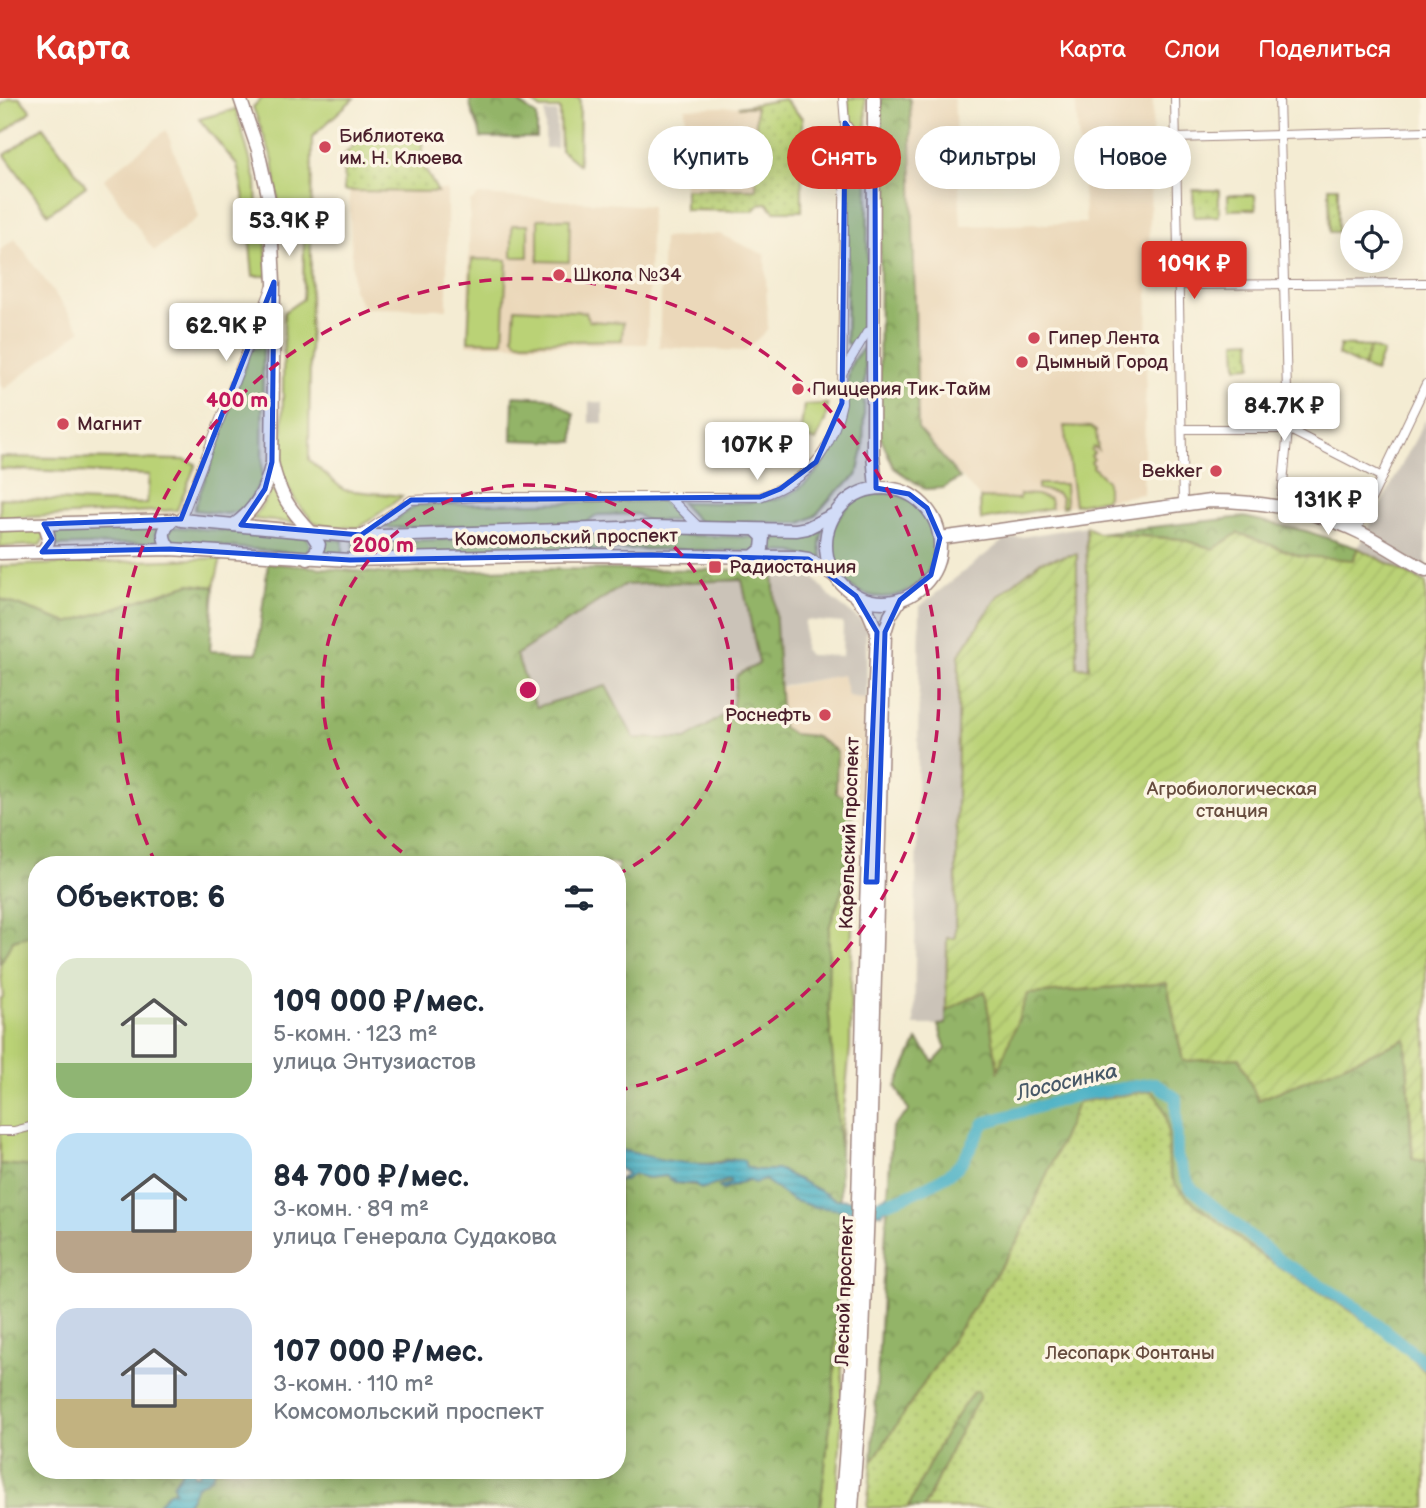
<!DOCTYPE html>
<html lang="ru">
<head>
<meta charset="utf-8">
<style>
  :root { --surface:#fff; --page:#f2f2f3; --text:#1f2937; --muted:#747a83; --accent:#d93025 }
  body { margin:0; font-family:"Balsamiq Sans",sans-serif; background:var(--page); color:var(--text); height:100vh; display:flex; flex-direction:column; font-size:26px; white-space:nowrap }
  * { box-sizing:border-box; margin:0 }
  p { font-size:23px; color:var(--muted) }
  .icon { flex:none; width:38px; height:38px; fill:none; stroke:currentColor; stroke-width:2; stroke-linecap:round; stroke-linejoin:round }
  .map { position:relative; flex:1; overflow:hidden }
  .details { position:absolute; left:28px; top:758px; width:598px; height:623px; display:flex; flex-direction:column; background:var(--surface); border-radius:28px; box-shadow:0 4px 18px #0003 }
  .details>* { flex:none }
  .banner { position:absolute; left:648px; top:28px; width:665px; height:63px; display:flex; gap:14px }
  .tools { position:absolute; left:1340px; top:112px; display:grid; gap:14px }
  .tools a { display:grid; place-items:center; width:63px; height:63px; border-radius:50%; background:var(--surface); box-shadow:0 4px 18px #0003; font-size:35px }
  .price { position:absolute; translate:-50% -60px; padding:0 16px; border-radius:7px; background:#fff; color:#222; font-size:23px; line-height:46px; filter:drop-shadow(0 2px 4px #0008) }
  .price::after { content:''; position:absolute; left:50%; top:42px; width:21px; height:16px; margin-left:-10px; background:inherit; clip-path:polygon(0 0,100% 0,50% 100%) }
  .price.on { background:var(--accent); color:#fff }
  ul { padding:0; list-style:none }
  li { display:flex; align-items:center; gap:21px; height:175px; padding:0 28px }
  li span { display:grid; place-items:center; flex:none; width:196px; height:140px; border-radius:21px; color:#555 }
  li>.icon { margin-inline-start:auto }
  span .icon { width:84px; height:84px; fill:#fffc; stroke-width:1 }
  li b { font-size:30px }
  h2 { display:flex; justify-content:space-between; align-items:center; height:84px; padding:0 28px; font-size:30px }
  .tag { padding:0 24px; border-radius:32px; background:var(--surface); box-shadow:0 4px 18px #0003; font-size:24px; line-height:63px }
  .tag.on { background:var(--accent); color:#fff }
  header { display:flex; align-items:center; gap:42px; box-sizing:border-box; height:98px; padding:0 35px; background:var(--accent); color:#fff }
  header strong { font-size:33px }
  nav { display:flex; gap:38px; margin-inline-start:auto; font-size:24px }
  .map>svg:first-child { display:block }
  .built { fill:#ebd8ba }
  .industrial { fill:#cbc3b8; fill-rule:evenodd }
  .grass { fill:#bad276; stroke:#827850; stroke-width:2 }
  .forest { fill:url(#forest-crowns); stroke:#6e6a49; stroke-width:2; fill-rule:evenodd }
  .park { fill:url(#park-dots); stroke:#827850; stroke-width:2 }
  .garden { fill:url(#garden-furrows); stroke:#827850; stroke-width:2 }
  .water { fill:url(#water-rules); stroke:#486778; stroke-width:2 }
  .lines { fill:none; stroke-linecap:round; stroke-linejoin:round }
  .river { stroke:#45afc4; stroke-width:12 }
  .street-casing { stroke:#9f867f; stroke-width:10 }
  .secondary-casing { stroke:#9f867f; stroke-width:15 }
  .primary-casing { stroke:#9f867f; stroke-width:15 }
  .street { stroke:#fff; stroke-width:8 }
  .secondary { stroke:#fff; stroke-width:12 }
  .primary { stroke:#fff; stroke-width:12 }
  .marked { fill:#1d4ed8; fill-opacity:0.2; stroke:#1d4ed8; stroke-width:5; stroke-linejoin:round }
  .ring { fill:none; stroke:#c2185b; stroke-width:3.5; stroke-dasharray:12 9 }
  .poi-dot { fill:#d1495b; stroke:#fcf5e5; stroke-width:2.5 }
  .labels { text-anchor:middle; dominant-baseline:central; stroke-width:7; stroke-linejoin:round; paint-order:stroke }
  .poi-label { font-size:19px; fill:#4a1f2b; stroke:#fcf5e5; text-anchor:start }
  .street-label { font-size:19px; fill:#4a1f2b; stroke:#fcf5e5 }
  .park-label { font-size:19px; fill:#664c3e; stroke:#fcf5e5 }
  .water-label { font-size:21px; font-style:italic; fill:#485968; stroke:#fcf5e5 }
  .centre { fill:#c2185b; stroke:#fcf5e5; stroke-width:3.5 }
  .ring-label { font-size:21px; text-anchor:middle; font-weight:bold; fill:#c2185b; stroke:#fcf5e5; stroke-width:7; stroke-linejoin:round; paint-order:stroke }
</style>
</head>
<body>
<header>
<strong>Карта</strong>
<nav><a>Карта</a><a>Слои</a><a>Поделиться</a></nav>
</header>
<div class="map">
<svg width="1426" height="1410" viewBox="0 0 1426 1410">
  <defs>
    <pattern id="forest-crowns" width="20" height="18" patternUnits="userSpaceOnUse" patternTransform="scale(1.75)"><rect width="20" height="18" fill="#93b467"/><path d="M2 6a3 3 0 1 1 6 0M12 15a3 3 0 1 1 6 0" fill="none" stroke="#7a9255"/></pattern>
    <pattern id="park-dots" width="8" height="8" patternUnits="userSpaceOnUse" patternTransform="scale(1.75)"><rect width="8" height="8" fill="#bad276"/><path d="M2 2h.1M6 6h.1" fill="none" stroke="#a1b466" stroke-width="1.8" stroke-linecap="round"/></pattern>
    <pattern id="garden-furrows" width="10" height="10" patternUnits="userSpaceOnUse" patternTransform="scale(1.75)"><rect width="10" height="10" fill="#bad276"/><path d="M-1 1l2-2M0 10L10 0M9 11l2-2" fill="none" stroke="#a1b466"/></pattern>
    <pattern id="water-rules" width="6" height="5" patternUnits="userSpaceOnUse" patternTransform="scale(1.75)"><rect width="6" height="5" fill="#45afc4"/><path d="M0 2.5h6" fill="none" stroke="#3c8e9f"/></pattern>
  </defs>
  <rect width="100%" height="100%" fill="#fcf5e5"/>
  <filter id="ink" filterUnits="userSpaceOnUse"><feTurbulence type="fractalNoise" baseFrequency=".0143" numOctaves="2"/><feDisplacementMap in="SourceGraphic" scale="14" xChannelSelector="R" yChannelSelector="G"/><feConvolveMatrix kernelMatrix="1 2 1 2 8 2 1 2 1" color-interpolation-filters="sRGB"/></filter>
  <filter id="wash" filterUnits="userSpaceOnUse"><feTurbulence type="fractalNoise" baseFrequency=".00686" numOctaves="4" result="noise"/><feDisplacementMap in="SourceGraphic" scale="28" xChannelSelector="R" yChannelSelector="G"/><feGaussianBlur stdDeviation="1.57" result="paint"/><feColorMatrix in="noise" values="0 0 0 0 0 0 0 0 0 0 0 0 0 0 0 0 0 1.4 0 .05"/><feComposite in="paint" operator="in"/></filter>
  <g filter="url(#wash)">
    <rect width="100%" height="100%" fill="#f4ecd3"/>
    <!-- built -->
    <g class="built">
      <polygon points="910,0 954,0 961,128 1086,125 1075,0 1153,0 1143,396 981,422 980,400 918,330"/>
      <polygon points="756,8 757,91 685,91 685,10"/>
      <polygon points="166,32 199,119 154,153 104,81"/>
      <polygon points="349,90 447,92 447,211 364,210 353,191"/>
      <polygon points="479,97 651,108 647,246 467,247 470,104"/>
      <polygon points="719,136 765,157 768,231 745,253 659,249 663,140"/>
      <polygon points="15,141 81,232 4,291 0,286 0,152"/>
      <polygon points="843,577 848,598 867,601 864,705 852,703 836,695 815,638 793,636 782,629 781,589"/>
    </g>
    <!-- industrial -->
    <g class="industrial">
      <rect x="545" y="14" width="12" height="36"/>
      <rect x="589" y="304" width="14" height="21"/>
      <polygon points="1426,321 1426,485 1358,450"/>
      <polygon points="1086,428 1090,570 1077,570 1077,457 1041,463 998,498 959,557 955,840 947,841 946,927 914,927 920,508 1004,442"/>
      <path d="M799 470 811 476 831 500 860 522 868 533 866 535 867 601 848 598 843 577 781 588 773 472ZM805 522 843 525 842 558 809 557 804 551Z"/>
      <polygon points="742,482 759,566 737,577 732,612 686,641 634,640 606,589 536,609 516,557 624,487"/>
    </g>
    <!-- grass -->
    <g class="grass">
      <polygon points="9,0 20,0 31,13 0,37 0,7"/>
      <polygon points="262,0 354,0 312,39 309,362 344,392 403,398 359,430 337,429 315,425 296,404 286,385 282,372 284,214 303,201 304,137 282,132 273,63 253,9"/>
      <polygon points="527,0 580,0 579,67 561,52 560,11 541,11"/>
      <polygon points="848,0 865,0 867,46 849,19"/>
      <polygon points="236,11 256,83 257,116 266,141 267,178 253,178 247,114 237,67 199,21"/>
      <polygon points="43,29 86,88 48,116 5,57"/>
      <polygon points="850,51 857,52 868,68 867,221 852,248 846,245"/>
      <polygon points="1228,97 1255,97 1256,111 1228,112"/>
      <polygon points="538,121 570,121 569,164 538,163"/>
      <rect x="512" y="127" width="16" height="32"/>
      <polygon points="472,161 507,162 503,244 468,243"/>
      <polygon points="515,210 586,214 589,223 623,225 622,242 517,244 513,238"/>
      <polygon points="263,248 262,381 245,411 227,416 194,412 251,251"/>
      <path d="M866 249 863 351 857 378 835 395 815 418 801 425 699 424 680 404C709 404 741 407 771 402 811 396 838 349 845 312 850 288 842 265 866 249Z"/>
      <polygon points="1370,249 1383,254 1375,274 1363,269"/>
      <polygon points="828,306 825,323 816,343 800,338 804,307"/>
      <polygon points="1064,328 1090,329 1096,333 1098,352 1094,349 1091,352 1094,355 1091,358 1094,361 1091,364 1094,367 1093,369 1107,383 1107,398 1105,401 1075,407"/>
      <polygon points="0,359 185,362 196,366 177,412 7,420 0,419 0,400 147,406 149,377 0,371"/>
      <polygon points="1038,386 1065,386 1066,408 1062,409 1061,400 1057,395 1038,391"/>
      <polygon points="273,390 294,425 253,421"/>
      <circle cx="883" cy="447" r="52"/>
      <polygon points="1020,396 1037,397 1050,401 1052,410 981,422 980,400 1019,401"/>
      <polygon points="661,403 683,422 647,423 637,416 598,417 586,424 383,430 417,407"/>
      <polygon points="175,429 307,439 310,448 306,456 174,444 169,439 169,432"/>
      <polygon points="159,430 155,437 159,445 51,448 56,440 52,431"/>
      <polygon points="40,431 45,439 40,447 0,449 0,432"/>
      <polygon points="823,431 820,447 823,464 793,454 642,451 389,458 393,450 391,443 644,436 792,440 807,438"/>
      <polygon points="326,441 343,442 343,457 325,456 323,449"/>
      <polygon points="354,443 381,444 382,451 379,457 353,457"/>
      <polygon points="221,460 214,489 190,486 68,525 0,501 0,468"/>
      <polygon points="852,703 854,703 850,950 840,1049 828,905 829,830 847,778"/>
      <polygon points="37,835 37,1069 32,1070 0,1066 0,901 3,899 0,866 13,842"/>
      <polygon points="838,1179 843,1302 836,1410 820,1410 833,1302"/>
    </g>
    <!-- forest -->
    <g class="forest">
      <path d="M513 0 537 18V40H481C480 25 469 16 470 1Z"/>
      <polygon points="881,0 910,0 918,330 960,380 943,390 925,391 894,370 879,336"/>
      <polygon points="513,298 551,300 574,316 574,344 512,342"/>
      <polygon points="1244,419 1306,433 1358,450 1353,463 1300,458 1238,435 1214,451 1180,441 1098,435"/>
      <path d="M268 465 390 476 514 471 773 472 782 629 793 636 815 638 837 653 836 695 852 703 847 778 829 830 828 905 840 1049V1102L835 1101 780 1072H757L746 1069 733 1060C696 1074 655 1061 618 1051V766H37V835L13 842 0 866V501L68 525 190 486 214 489 210 553 257 555ZM742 482 759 566 737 577 732 612 686 641 634 640 606 588 536 609 516 557 624 487Z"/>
      <path d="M1167 885 1183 963 1239 959 1258 1002 1406 941 1412 1061 1426 1063V1275C1382 1227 1321 1196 1267 1161 1250 1151 1235 1137 1220 1125 1207 1115 1190 1104 1179 1092 1156 1064 1183 1024 1151 993L1078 1005 1019 1141 872 1364 892 1030 909 1013 896 989 917 942 934 964 946 951 938 927 946 926V912L985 892 998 970 1027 896Z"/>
      <polygon points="0,1066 37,1069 37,1372 183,1372 173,1387 175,1393 169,1394 159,1405 159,1410 0,1410"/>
      <path d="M633 1076 648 1080 666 1078 676 1085 709 1089 729 1082 731 1085 723 1092 748 1082 754 1084 765 1082C794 1104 804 1108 841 1111L833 1302 820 1410H185L197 1388 212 1379 214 1372H618V1082H625Z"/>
      <path d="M974 1293H979L980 1300 955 1343 924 1410H908C927 1369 946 1329 974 1293Z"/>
    </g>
    <!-- park -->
    <g class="park">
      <polygon points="784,1 802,20 802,113 774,113 767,105 759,106 753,113 685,112 685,91 756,91 756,9 738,9"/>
      <polygon points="367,34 423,36 421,64 438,94 344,93 345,56"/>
      <polygon points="1329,89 1338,89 1338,134 1330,134"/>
      <polygon points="1193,92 1219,92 1219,118 1194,119"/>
      <polygon points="1251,242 1252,268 1237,269 1236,243"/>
      <polygon points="1340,247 1370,249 1363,269 1338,257"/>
      <path d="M1151 993C1183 1024 1155 1064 1179 1091 1190 1104 1207 1115 1220 1125 1235 1137 1250 1151 1266 1161 1321 1196 1382 1227 1426 1275V1410H924L955 1343 979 1300 978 1293H974C946 1329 927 1369 908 1410H867L872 1364 1019 1141 1078 1004Z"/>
    </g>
    <!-- garden -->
    <polygon class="garden" points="1086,428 1098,435 1180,441 1214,451 1238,435 1300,458 1353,462 1358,450 1426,485 1426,1063 1413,1061 1406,941 1258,1002 1239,960 1183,963 1167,885 1028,896 998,972 985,893 946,912 947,840 955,840 959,557 998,498 1041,463 1077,456 1077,569 1089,570"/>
    <!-- water -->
    <g class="water">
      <path d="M618 1051C649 1059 679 1067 712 1066 726 1066 727 1058 744 1062L746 1069 757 1072H780L835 1101 875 1104 887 1097 886 1110 882 1116 815 1109 792 1102 765 1082 754 1085 747 1082 723 1092 719 1089 731 1085 729 1082 701 1091 695 1086 676 1085 666 1078 648 1080 633 1076 625 1082H618L627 1076 618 1070Z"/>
      <polygon points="183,1372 194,1372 194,1377 198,1377 200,1372 214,1372 212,1379 197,1388 185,1410 159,1410 159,1405 169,1394 175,1393 173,1387"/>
    </g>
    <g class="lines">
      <!-- river -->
      <path class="river" d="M872 1107C890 1108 940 1084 954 1072 965 1064 977 1037 984 1025L1078 997 1155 985 1176 1000 1177 1059 1190 1089 1279 1162 1352 1206 1426 1265"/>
    </g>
  </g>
  <g filter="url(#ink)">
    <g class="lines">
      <!-- street casing -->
      <g class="street-casing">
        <g id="street">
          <polyline points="1175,0 1183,407"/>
          <polyline points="1279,0 1288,331 1281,408"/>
          <polyline points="845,25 874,65"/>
          <polyline points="1176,40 1426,33"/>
          <polyline points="1179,187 1426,185"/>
          <polyline points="843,274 867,234 873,232"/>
          <polyline points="1182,331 1288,331 1382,379"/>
          <polyline points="668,398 700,430"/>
          <polyline points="181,422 271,190"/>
          <polyline points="1356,433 1426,286"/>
          <path d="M361 437 411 402 479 399H760C809 381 831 356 842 305L845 25 843 0"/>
          <polyline points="0,1033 14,1033 37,1027"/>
        </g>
      </g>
      <!-- secondary casing -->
      <g class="secondary-casing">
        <g id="secondary">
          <path d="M240 0 258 52 270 106 274 184 272 364C279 396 289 411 311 434"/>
          <path d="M235 426C256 411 265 393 271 368"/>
          <path d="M940 440 1210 403C1262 403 1312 411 1359 434 1382 445 1403 460 1426 472"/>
        </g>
      </g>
      <!-- primary casing -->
      <g class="primary-casing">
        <g id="primary">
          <polyline points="874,0 873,356 876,390"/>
          <circle cx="883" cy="447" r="57"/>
          <polyline points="181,422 350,438 383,438 652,429 796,432 807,430 833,417"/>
          <polyline points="0,427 172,422"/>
          <path d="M170 451C161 438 162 433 172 422"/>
          <path d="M42 454C51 443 50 439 44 426"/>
          <polyline points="0,455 170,451 350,462 573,457 795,459 808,461 835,478"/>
          <polyline points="754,458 762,451 763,439 756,432"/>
          <polyline points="308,461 316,454 319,447 311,434"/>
          <path d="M841 1410C856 1243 859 1076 863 908 866 783 872 659 877 534L868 513 856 498"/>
          <polyline points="852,1410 861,1290 869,1084 885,534 890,518 900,502"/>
        </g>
      </g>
      <!-- street -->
      <use href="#street" class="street"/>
      <!-- secondary -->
      <use href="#secondary" class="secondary"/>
      <!-- primary -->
      <use href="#primary" class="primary"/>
    </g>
  </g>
  <!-- marked area -->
  <path class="marked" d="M845 25 875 68 876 390 909 396 927 410 940 440 931 477 900 502 885 534 877 784H866L877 534 856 498 808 461 651 457 350 462 170 451 42 454 52 441 44 426 181 421 274 184 272 364 265 391 241 427 361 437 411 402 760 399 780 391 816 364 842 305Z"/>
  <!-- distance rings -->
  <g class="ring">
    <path d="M419 766A205 205 0 1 1 618 776"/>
    <path d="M156 766A411 411 0 1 1 620 992"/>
  </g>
  <!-- markers -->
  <g class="poi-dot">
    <circle cx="325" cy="49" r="7"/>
    <circle cx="559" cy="177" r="7"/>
    <circle cx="1034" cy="240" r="7"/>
    <circle cx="1022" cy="264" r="7"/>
    <circle cx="798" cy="291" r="7"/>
    <circle cx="63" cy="326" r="7"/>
    <circle cx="1216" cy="373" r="7"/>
    <rect x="708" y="462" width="14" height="14" rx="3.5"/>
    <circle cx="825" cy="617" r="7"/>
  </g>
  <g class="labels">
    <!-- poi labels -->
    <g class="poi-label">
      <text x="339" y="38">Библиотека<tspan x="339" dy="22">им. Н. Клюева</tspan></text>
      <text x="573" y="177">Школа №34</text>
      <text x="1048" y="240">Гипер Лента</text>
      <text x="1036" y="264">Дымный Город</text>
      <text x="812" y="291">Пиццерия Тик-Тайм</text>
      <text x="77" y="326">Магнит</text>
      <text x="1202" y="373" text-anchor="end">Bekker</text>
      <text x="729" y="469">Радиостанция</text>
      <text x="811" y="617" text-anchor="end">Роснефть</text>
    </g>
    <!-- street labels -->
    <g class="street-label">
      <text transform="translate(566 440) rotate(-1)">Комсомольский проспект</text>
      <text transform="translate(850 735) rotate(-88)">Карельский проспект</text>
      <text transform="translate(845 1193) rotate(-88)">Лесной проспект</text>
    </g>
    <!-- park labels -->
    <g class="park-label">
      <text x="1232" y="691">Агробиологическая<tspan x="1232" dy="22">станция</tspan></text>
      <text x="1130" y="1255">Лесопарк Фонтаны</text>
    </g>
    <!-- water labels -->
    <g class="water-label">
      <text transform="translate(1067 984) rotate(-13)">Лососинка</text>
    </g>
  </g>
  <circle cx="528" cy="592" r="10" class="centre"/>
  <g class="ring-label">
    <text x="237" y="309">400 m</text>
    <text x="383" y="454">200 m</text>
  </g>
</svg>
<div class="tools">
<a><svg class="icon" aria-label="locate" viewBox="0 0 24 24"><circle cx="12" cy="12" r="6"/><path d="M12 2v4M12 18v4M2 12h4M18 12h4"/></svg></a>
</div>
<b class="price" style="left:289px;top:160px">53.9K ₽</b>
<b class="price on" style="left:1194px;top:203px">109K ₽</b>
<b class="price" style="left:226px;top:265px">62.9K ₽</b>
<b class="price" style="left:1284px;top:345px">84.7K ₽</b>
<b class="price" style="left:757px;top:384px">107K ₽</b>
<b class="price" style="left:1328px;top:439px">131K ₽</b>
<div class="banner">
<a class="tag">Купить</a>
<a class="tag on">Снять</a>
<a class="tag">Фильтры</a>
<a class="tag">Новое</a>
</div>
<section class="details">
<h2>Объектов: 6<svg class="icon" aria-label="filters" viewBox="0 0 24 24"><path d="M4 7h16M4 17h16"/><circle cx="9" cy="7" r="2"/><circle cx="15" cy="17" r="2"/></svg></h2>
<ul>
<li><span style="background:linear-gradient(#dfe7d0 75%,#8fb573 0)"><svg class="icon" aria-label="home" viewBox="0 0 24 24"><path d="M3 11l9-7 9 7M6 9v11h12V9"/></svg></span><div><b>109 000 ₽/мес.</b><p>5-комн. · 123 m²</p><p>улица Энтузиастов</p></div></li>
<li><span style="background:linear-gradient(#bfe0f5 70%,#b9a48a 0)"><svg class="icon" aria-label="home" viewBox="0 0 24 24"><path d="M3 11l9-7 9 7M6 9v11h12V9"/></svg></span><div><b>84 700 ₽/мес.</b><p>3-комн. · 89 m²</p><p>улица Генерала Судакова</p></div></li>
<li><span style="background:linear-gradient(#c9d6e8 65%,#c2b280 0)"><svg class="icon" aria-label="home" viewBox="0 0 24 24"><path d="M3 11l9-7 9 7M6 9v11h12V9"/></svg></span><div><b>107 000 ₽/мес.</b><p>3-комн. · 110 m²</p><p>Комсомольский проспект</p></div></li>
</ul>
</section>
</div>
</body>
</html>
